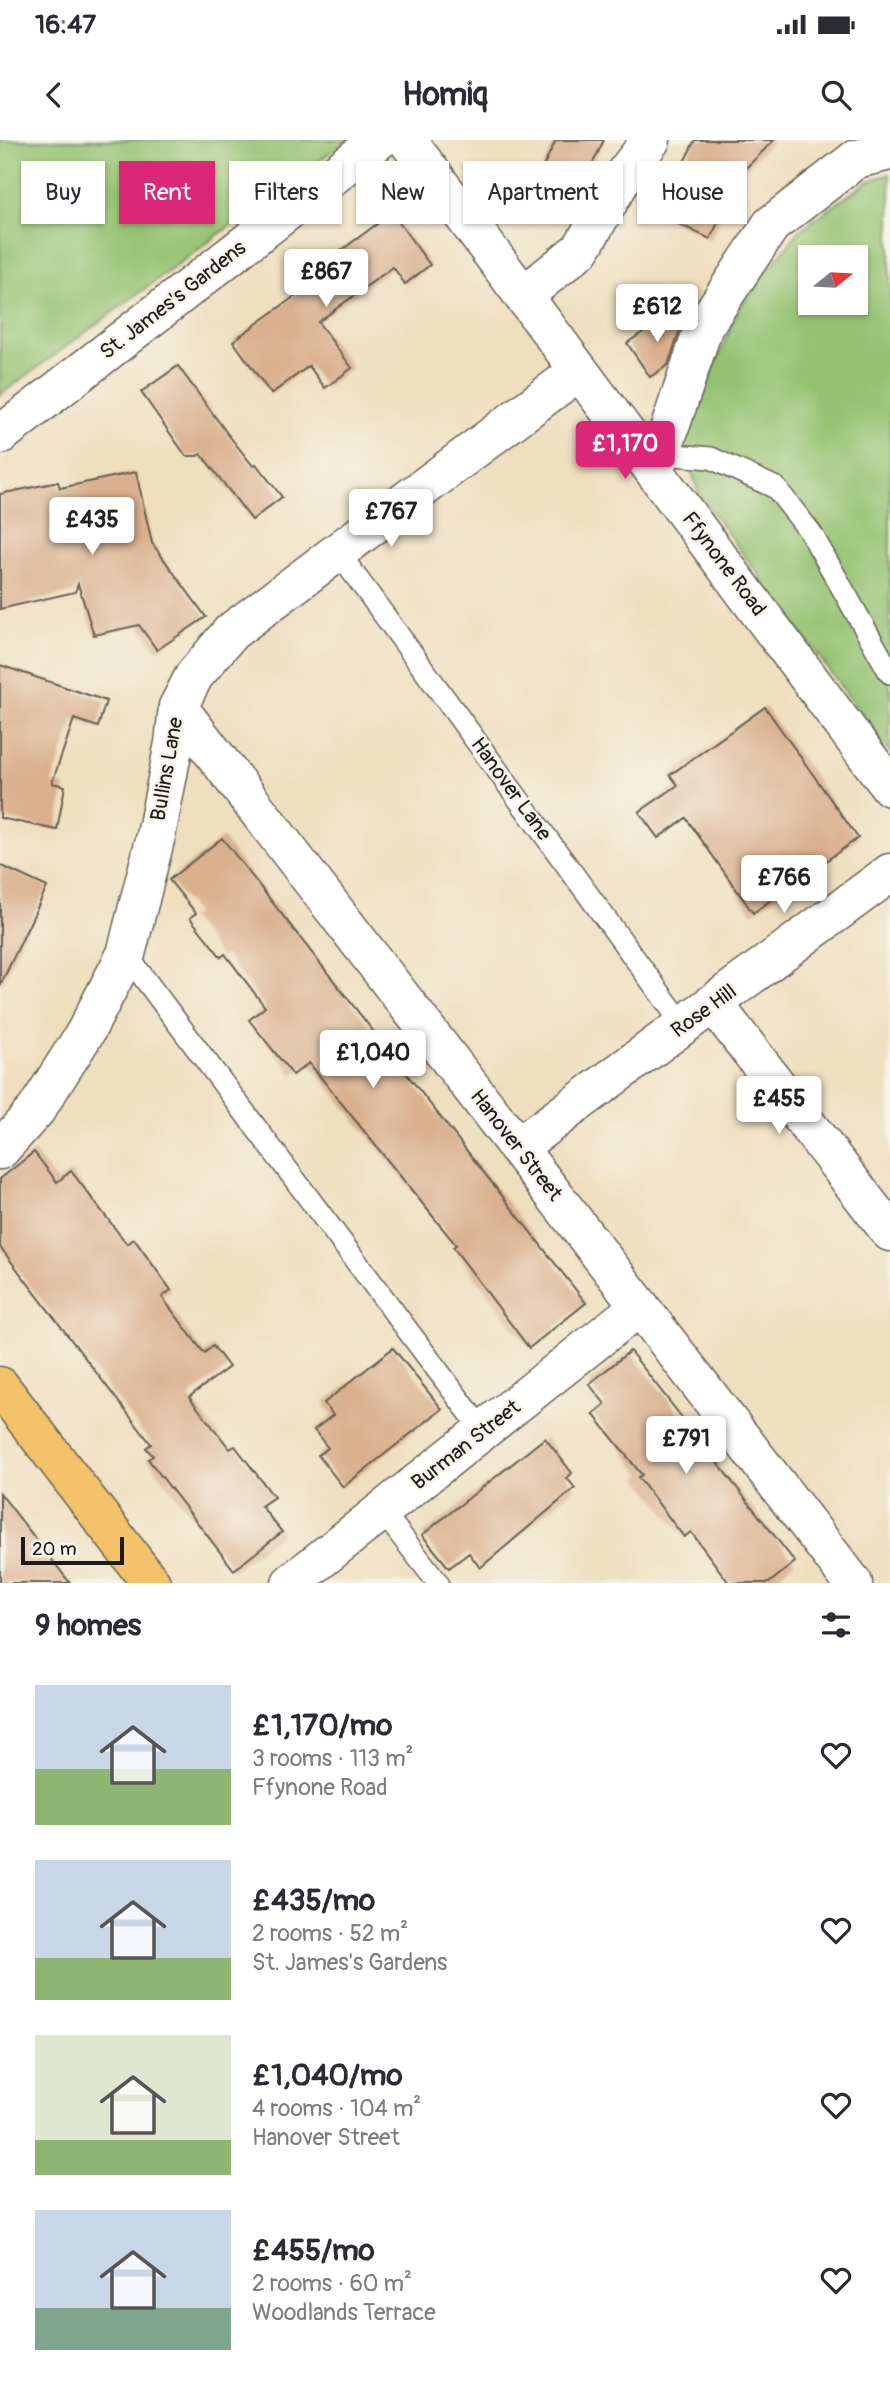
<!DOCTYPE html>
<html lang="en">
<head>
<meta charset="utf-8">
<style>
  :root { --surface:#fff; --page:#f7f7f7; --text:#2b2b33; --muted:#7c7c81; --accent:#db2777 }
  body { margin:0; font-family:Pangolin,sans-serif; background:var(--page); color:var(--text); height:100vh; display:flex; flex-direction:column; font-size:26px; white-space:nowrap }
  * { box-sizing:border-box; margin:0 }
  p { font-size:23px; color:var(--muted) }
  .icon { flex:none; width:38px; height:38px; fill:none; stroke:currentColor; stroke-width:2; stroke-linecap:round; stroke-linejoin:round }
  .map { position:relative; height:1443px; overflow:hidden }
  .panel { display:flex; flex-direction:column; background:var(--surface); flex:1 }
  .panel>* { flex:none }
  .top-card { position:absolute; left:21px; top:21px; width:849px; height:63px; display:flex; gap:14px }
  .needle { width:46px; rotate:72deg }
  .tools { position:absolute; left:798px; top:105px; display:grid; gap:14px }
  .tools a { display:grid; place-items:center; width:70px; height:70px; border-radius:0px; background:var(--surface); box-shadow:0 2px 5px #0004; font-size:35px }
  .scale { position:absolute; left:21px; bottom:18px; width:103px; box-sizing:border-box; padding-left:7px; border:4px solid #1c1c1c; border-top:0; font-size:19px; line-height:24px; white-space:nowrap; color:#1c1c1c; -webkit-text-stroke:5px #f7f3e8; paint-order:stroke }
  .price { position:absolute; translate:-50% -60px; padding:0 16px; border-radius:7px; background:#fff; color:#222; font-size:23px; line-height:46px; filter:drop-shadow(0 2px 4px #0008) }
  .price::after { content:''; position:absolute; left:50%; top:42px; width:21px; height:16px; margin-left:-10px; background:inherit; clip-path:polygon(0 0,100% 0,50% 100%) }
  .price.on { background:var(--accent); color:#fff }
  ul { padding:0; list-style:none }
  li { display:flex; align-items:center; gap:21px; height:175px; padding:0 35px }
  li span { display:grid; place-items:center; flex:none; width:196px; height:140px; border-radius:0px; color:#555 }
  li>.icon { margin-inline-start:auto }
  span .icon { width:84px; height:84px; fill:#fffc; stroke-width:1 }
  li b { font-size:30px }
  h2 { display:flex; justify-content:space-between; align-items:center; height:84px; padding:0 35px; font-size:30px }
  .tag { padding:0 24px; border-radius:0px; background:var(--surface); box-shadow:0 2px 5px #0004; font-size:24px; line-height:63px }
  .tag.on { background:var(--accent); color:#fff }
  .status { display:flex; justify-content:space-between; align-items:center; height:49px; padding:0 35px; background:var(--surface); direction:ltr }
  .status svg { height:19px; fill:currentColor }
  header { display:flex; justify-content:space-between; align-items:center; height:91px; padding:0 35px; background:var(--surface); font-size:32px; font-weight:700 }
  .map>svg:first-child { display:block }
  .green { fill:#94c271; stroke:#586f46; stroke-width:2; fill-rule:evenodd }
  .building { fill:#dab08e }
  .lines { fill:none; stroke-linecap:round; stroke-linejoin:round }
  .lane-casing { stroke:#666055; stroke-width:24 }
  .street-casing { stroke:#666055; stroke-width:41 }
  .primary-casing { stroke:#666055; stroke-width:41 }
  .lane { stroke:#fff; stroke-width:21 }
  .street { stroke:#fff; stroke-width:38 }
  .primary { stroke:#f3c26a; stroke-width:38 }
  .labels { text-anchor:middle; dominant-baseline:central; stroke-width:5; stroke-linejoin:round; paint-order:stroke }
  .street-label { font-size:21px; fill:#1c1c1c; stroke:#f7f3e8 }
</style>
</head>
<body>
<div class="status"><b>16:47</b><svg viewBox="0 0 49 12"><path d="M0 12V9h3v3zM5 12V6h3v6zM10 12V3h3v9zM15 12V0h3v12zM26 1h20v11H26zM47 4h2v5h-2z"/></svg></div>
<header><svg class="icon" aria-label="back" viewBox="0 0 24 24"><path d="M15 5l-7 7 7 7"/></svg>Homiq<svg class="icon" aria-label="search" viewBox="0 0 24 24"><circle cx="10" cy="10" r="6"/><path d="M15 15l6 6"/></svg></header>
<div class="map">
<svg width="890" height="1443" viewBox="0 0 890 1443">
  <rect width="100%" height="100%" fill="#f7f3e8"/>
  <filter id="ink" filterUnits="userSpaceOnUse"><feTurbulence type="fractalNoise" baseFrequency=".0143" numOctaves="2"/><feDisplacementMap in="SourceGraphic" scale="14" xChannelSelector="R" yChannelSelector="G"/><feConvolveMatrix kernelMatrix="1 2 1 2 8 2 1 2 1" color-interpolation-filters="sRGB"/></filter>
  <filter id="wash" filterUnits="userSpaceOnUse"><feTurbulence type="fractalNoise" baseFrequency=".00686" numOctaves="4" result="noise"/><feDisplacementMap in="SourceGraphic" scale="28" xChannelSelector="R" yChannelSelector="G"/><feGaussianBlur stdDeviation="1.57" result="paint"/><feColorMatrix in="noise" values="0 0 0 0 0 0 0 0 0 0 0 0 0 0 0 0 0 1.4 0 .05"/><feComposite in="paint" operator="in"/></filter>
  <g filter="url(#wash)">
    <rect width="100%" height="100%" fill="#eedfbe"/>
    <!-- green -->
    <g class="green">
      <polygon points="0,0 347,0 0,255"/>
      <path d="M890 34V613L699 354 683 304 738 169 800 90 867 42ZM810 117H856V163H810Z"/>
    </g>
    <g id="blocks">
      <!-- building -->
      <g class="building">
        <polygon points="556,0 604,0 572,66 533,47"/>
        <polygon points="695,0 774,0 744,30 710,99 658,74"/>
        <polygon points="392,73 430,125 405,144 393,127 318,182 352,228 325,248 309,226 271,254 233,201 334,128 333,127 344,119 339,112"/>
        <polygon points="674,171 682,183 668,225 650,237 627,203"/>
        <polygon points="178,226 227,293 253,326 256,324 282,357 252,380 201,314 197,316 186,316 141,252"/>
        <polygon points="136,332 152,403 206,477 157,510 139,485 94,495 78,444 75,452 0,469 0,354 58,342 60,348"/>
        <polygon points="0,525 106,561 98,587 74,579 52,643 65,646 57,690 0,678"/>
        <polygon points="765,567 858,698 753,773 686,678 658,698 639,672 678,645 670,635"/>
        <polygon points="222,698 586,1163 529,1208 453,1107 456,1105 309,923 293,935 249,880 265,867 225,814 221,817 190,778 196,773 169,740"/>
        <polygon points="0,725 47,747 0,846"/>
        <polygon points="34,1012 57,1042 71,1031 127,1104 134,1099 171,1150 162,1157 204,1213 213,1206 229,1227 189,1257 230,1309 235,1306 274,1357 261,1366 282,1392 234,1430 148,1319 153,1316 146,1308 151,1304 0,1107 0,1039"/>
        <polygon points="393,1208 442,1269 343,1347 318,1315 328,1308 314,1290 333,1275 324,1263"/>
        <polygon points="630,1211 795,1422 769,1443 729,1443 691,1392 684,1397 638,1337 642,1335 593,1274 605,1264 589,1244"/>
        <polygon points="545,1298 572,1333 567,1338 575,1348 480,1428 469,1413 449,1428 422,1395"/>
        <polygon points="0,1353 41,1406 70,1443 0,1443"/>
      </g>
    </g>
  </g>
  <g filter="url(#ink)">
    <use href="#blocks" fill-opacity="0" stroke="#666055" stroke-width="2"/>
    <g class="lines">
      <!-- lane casing -->
      <g class="lane-casing">
        <g id="lane">
          <polyline points="662,314 711,318 776,348 811,393 890,533"/>
          <polyline points="338,412 684,886"/>
          <polyline points="126,814 483,1291"/>
          <polyline points="382,1371 438,1443"/>
        </g>
      </g>
      <!-- street casing -->
      <g class="street-casing">
        <g id="street">
          <polyline points="407,0 890,647"/>
          <polyline points="523,156 581,109 626,32 651,0"/>
          <polyline points="0,295 379,0"/>
          <polyline points="655,332 704,186 771,85 856,19 890,11"/>
          <polyline points="178,567 853,1443"/>
          <polyline points="714,864 890,1092"/>
          <polyline points="518,1007 890,733"/>
          <polyline points="0,1010 36,970 85,893 126,814 156,696 174,603 178,567 194,536 231,492 579,231"/>
          <polyline points="291,1443 640,1166"/>
        </g>
      </g>
      <!-- primary casing -->
      <g class="primary-casing">
        <polyline id="primary" points="0,1246 151,1443"/>
      </g>
      <!-- lane -->
      <use href="#lane" class="lane"/>
      <!-- street -->
      <use href="#street" class="street"/>
      <!-- primary -->
      <use href="#primary" class="primary"/>
    </g>
  </g>
  <g class="labels">
    <!-- street labels -->
    <g class="street-label">
      <text transform="translate(173 160) rotate(-38)">St. James's Gardens</text>
      <text transform="translate(724 424) rotate(53)">Ffynone Road</text>
      <text transform="translate(167 629) rotate(-80)">Bullins Lane</text>
      <text transform="translate(511 649) rotate(54)">Hanover Lane</text>
      <text transform="translate(704 871) rotate(-36)">Rose Hill</text>
      <text transform="translate(516 1005) rotate(52)">Hanover Street</text>
      <text transform="translate(466 1305) rotate(-38)">Burman Street</text>
    </g>
  </g>
</svg>
<div class="tools">
<a><svg class="needle" viewBox="-14 -14 28 28"><path d="M0-13l5 13h-10z" fill="#e53935"/><path d="M0 13l5-13h-10z" fill="#7c7c81"/></svg></a>
</div>
<div class="scale">20 m</div>
<b class="price" style="left:326px;top:169px">£867</b>
<b class="price" style="left:657px;top:204px">£612</b>
<b class="price on" style="left:625px;top:341px">£1,170</b>
<b class="price" style="left:391px;top:409px">£767</b>
<b class="price" style="left:92px;top:417px">£435</b>
<b class="price" style="left:784px;top:775px">£766</b>
<b class="price" style="left:373px;top:950px">£1,040</b>
<b class="price" style="left:779px;top:996px">£455</b>
<b class="price" style="left:686px;top:1336px">£791</b>
<div class="top-card">
<a class="tag">Buy</a>
<a class="tag on">Rent</a>
<a class="tag">Filters</a>
<a class="tag">New</a>
<a class="tag">Apartment</a>
<a class="tag">House</a>
</div>
</div>
<section class="panel">
<h2>9 homes<svg class="icon" aria-label="filters" viewBox="0 0 24 24"><path d="M4 7h16M4 17h16"/><circle cx="9" cy="7" r="2"/><circle cx="15" cy="17" r="2"/></svg></h2>
<ul>
<li><span style="background:linear-gradient(#c9d6e8 60%,#8fb573 0)"><svg class="icon" aria-label="home" viewBox="0 0 24 24"><path d="M3 11l9-7 9 7M6 9v11h12V9"/></svg></span><div><b>£1,170/mo</b><p>3 rooms · 113 m²</p><p>Ffynone Road</p></div><svg class="icon" aria-label="heart" viewBox="0 0 24 24"><path d="M12 20l-8-8c-3-5 5-10 8-4 3-6 11-1 8 4z"/></svg></li>
<li><span style="background:linear-gradient(#c9d6e8 70%,#8fb573 0)"><svg class="icon" aria-label="home" viewBox="0 0 24 24"><path d="M3 11l9-7 9 7M6 9v11h12V9"/></svg></span><div><b>£435/mo</b><p>2 rooms · 52 m²</p><p>St. James's Gardens</p></div><svg class="icon" aria-label="heart" viewBox="0 0 24 24"><path d="M12 20l-8-8c-3-5 5-10 8-4 3-6 11-1 8 4z"/></svg></li>
<li><span style="background:linear-gradient(#dfe7d0 75%,#8fb573 0)"><svg class="icon" aria-label="home" viewBox="0 0 24 24"><path d="M3 11l9-7 9 7M6 9v11h12V9"/></svg></span><div><b>£1,040/mo</b><p>4 rooms · 104 m²</p><p>Hanover Street</p></div><svg class="icon" aria-label="heart" viewBox="0 0 24 24"><path d="M12 20l-8-8c-3-5 5-10 8-4 3-6 11-1 8 4z"/></svg></li>
<li><span style="background:linear-gradient(#c9d6e8 70%,#7fa58c 0)"><svg class="icon" aria-label="home" viewBox="0 0 24 24"><path d="M3 11l9-7 9 7M6 9v11h12V9"/></svg></span><div><b>£455/mo</b><p>2 rooms · 60 m²</p><p>Woodlands Terrace</p></div><svg class="icon" aria-label="heart" viewBox="0 0 24 24"><path d="M12 20l-8-8c-3-5 5-10 8-4 3-6 11-1 8 4z"/></svg></li>
</ul>
</section>
</body>
</html>
